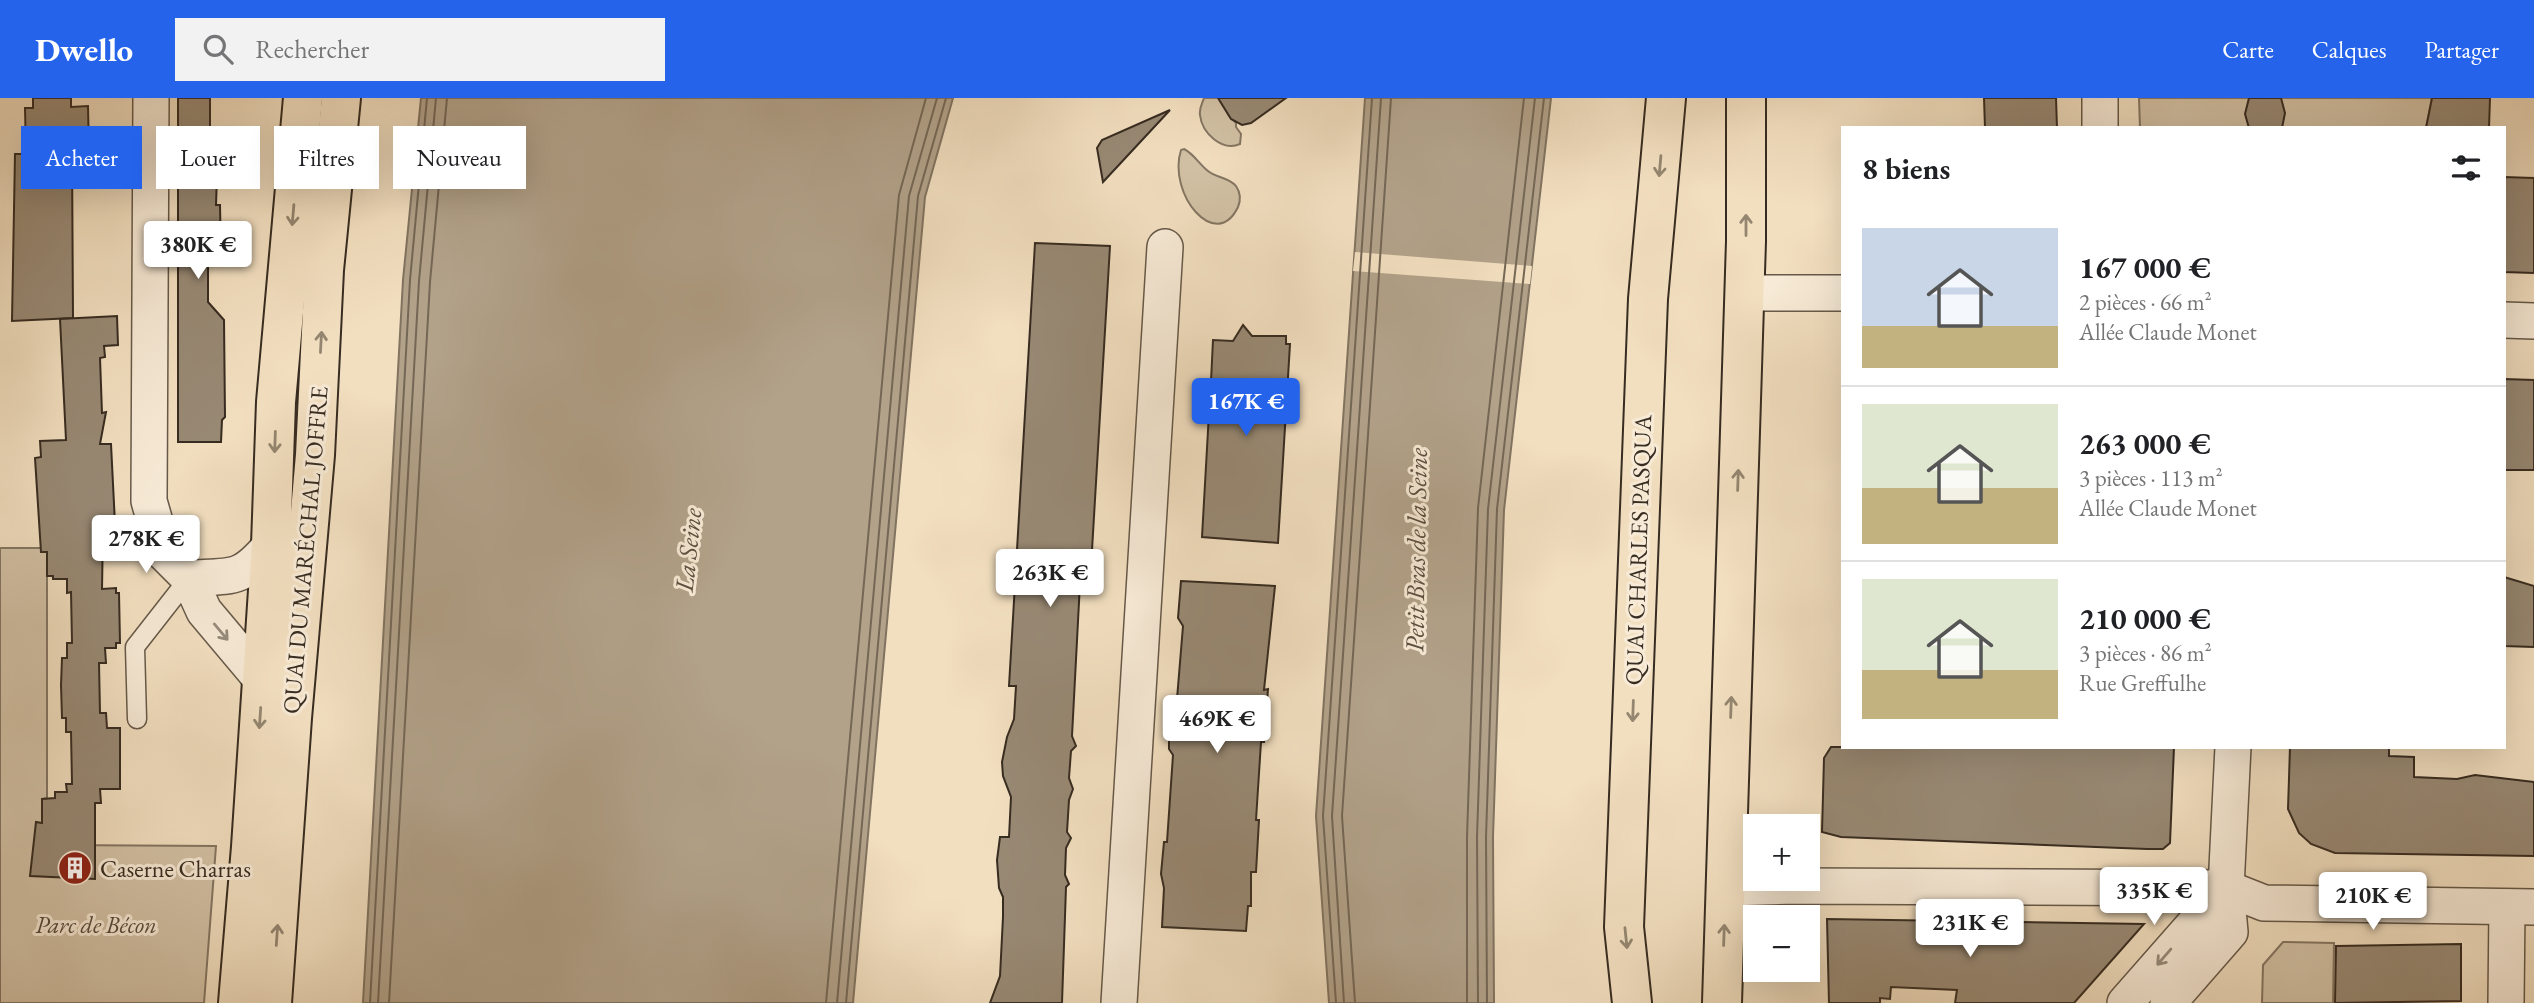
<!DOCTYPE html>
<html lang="fr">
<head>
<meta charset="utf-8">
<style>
  :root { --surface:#fff; --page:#f2f2f2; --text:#202124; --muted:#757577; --line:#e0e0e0; --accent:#2563eb }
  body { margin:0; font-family:"EB Garamond",serif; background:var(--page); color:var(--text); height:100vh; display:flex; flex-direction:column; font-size:26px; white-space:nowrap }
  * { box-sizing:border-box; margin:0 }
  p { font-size:23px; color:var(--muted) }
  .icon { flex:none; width:38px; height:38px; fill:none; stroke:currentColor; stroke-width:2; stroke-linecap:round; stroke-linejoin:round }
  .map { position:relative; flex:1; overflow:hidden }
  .sheet { position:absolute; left:1841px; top:28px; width:665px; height:623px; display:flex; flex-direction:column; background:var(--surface); border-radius:0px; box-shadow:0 7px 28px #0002 }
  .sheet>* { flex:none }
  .hud { position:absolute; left:21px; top:28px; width:665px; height:63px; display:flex; gap:14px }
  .buttons { position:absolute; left:1743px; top:716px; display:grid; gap:14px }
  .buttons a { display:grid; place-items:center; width:77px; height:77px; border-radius:0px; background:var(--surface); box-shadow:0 7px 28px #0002; font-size:35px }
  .price { position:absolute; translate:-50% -60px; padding:0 16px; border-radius:7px; background:#fff; color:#222; font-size:23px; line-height:46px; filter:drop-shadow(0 2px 4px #0008) }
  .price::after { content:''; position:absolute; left:50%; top:42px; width:21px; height:16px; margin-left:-10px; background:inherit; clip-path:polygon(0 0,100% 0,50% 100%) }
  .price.current { background:var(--accent); color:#fff }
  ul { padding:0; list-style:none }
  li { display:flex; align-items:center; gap:21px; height:175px; padding:0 21px }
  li+li { border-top:2px solid var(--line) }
  li span { display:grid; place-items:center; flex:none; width:196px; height:140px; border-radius:0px; color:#555 }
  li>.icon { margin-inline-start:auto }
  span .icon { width:84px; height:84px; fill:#fffc; stroke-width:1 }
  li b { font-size:30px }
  h2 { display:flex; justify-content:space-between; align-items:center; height:84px; padding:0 21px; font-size:30px }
  .chip { padding:0 24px; border-radius:0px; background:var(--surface); box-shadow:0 7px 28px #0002; font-size:24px; line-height:63px }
  .chip.current { background:var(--accent); color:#fff }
  header { display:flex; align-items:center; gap:42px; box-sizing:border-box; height:98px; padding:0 35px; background:var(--accent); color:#fff }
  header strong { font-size:33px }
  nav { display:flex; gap:38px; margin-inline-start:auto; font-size:24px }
  .search { width:490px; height:63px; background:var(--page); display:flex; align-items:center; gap:18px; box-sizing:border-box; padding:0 24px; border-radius:0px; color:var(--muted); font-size:26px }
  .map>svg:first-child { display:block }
  .green { fill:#d2c1a5; stroke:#847663; stroke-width:2 }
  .water { fill:#b2a28a; stroke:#817360; stroke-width:2 }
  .pier { fill:#f2dfc0 }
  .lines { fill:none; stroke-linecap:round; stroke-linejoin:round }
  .shore { stroke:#746756; stroke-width:2 }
  .building { fill:#988974; stroke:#372c21; stroke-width:2 }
  .lane-casing { stroke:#665949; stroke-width:21 }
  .street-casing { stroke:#665949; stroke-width:38 }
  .primary-casing { stroke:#372c21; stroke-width:42 }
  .lane { stroke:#f7ead6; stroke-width:18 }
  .street { stroke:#f7ead6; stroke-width:35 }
  .primary { stroke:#f2dfc0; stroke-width:38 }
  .oneway { stroke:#948670 }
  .oneway2 { stroke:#978b7c }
  .labels { text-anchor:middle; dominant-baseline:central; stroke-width:6; stroke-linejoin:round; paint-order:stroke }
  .street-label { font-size:24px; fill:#372c21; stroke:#f7ead6 }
  .poi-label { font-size:24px; fill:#372c21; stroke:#f7ead6; text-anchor:start }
  .park-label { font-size:24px; font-style:italic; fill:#564a3b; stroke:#f7ead6 }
  .water-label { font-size:26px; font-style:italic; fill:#5c4f40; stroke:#f7ead6 }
</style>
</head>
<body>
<header>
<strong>Dwello</strong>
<div class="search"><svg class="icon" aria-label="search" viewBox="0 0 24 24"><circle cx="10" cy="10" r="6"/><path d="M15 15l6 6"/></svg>Rechercher</div>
<nav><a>Carte</a><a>Calques</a><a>Partager</a></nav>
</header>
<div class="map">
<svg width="2534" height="905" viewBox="0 0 2534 905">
  <rect width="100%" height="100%" fill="#f2dfc0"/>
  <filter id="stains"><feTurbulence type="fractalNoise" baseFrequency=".00286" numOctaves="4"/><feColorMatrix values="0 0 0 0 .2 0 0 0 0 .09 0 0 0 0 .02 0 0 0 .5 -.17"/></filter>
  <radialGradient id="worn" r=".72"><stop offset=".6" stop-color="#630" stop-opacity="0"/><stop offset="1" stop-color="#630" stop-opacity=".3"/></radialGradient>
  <!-- green -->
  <g class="green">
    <path d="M1204 0H1229L1228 16 1236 25V29L1241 36 1240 46C1222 54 1202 35 1200 17 1199 10 1202 6 1204 0Z"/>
    <polygon points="2139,0 2432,0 2426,30 2140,30"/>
    <path d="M1184 51C1194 56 1199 66 1208 73 1216 80 1229 79 1236 88 1240 94 1241 102 1238 109 1216 155 1167 96 1181 52Z"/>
    <polygon points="0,450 41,450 41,454 47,454 47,700 43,701 42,704 57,747 216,748 204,905 0,905"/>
    <polygon points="2283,844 2334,845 2333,905 2262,905 2263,867"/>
  </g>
  <!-- water -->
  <g class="water">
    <polygon points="421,0 953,0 925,99 853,905 363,905 403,182"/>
    <polygon points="1365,0 1551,0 1504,412 1493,739 1494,905 1329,905 1316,718"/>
  </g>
  <!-- pier -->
  <polygon class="pier" points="1355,154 1532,168 1530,186 1353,173"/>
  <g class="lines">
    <!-- shore -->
    <g class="shore">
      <polyline points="370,905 410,182 427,0"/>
      <polyline points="378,905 419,183 436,0"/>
      <polyline points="389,905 430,184 447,0"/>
      <polyline points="826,905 899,97 926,0"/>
      <polyline points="837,905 909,98 937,0"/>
      <polyline points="846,905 918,98 946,0"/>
      <polyline points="1336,905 1323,718 1372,0"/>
      <polyline points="1344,905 1332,718 1381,0"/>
      <polyline points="1355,905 1342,718 1391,0"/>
      <polyline points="1467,905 1467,739 1478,410 1524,0"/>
      <polyline points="1478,905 1477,739 1488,411 1535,0"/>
      <polyline points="1487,905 1486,739 1497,411 1544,0"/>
    </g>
  </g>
  <!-- building -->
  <g class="building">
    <polygon points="33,0 71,0 71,9 88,8 89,54 72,55 73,220 12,223 15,56 26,56 25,10 33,10"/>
    <polygon points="178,0 210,0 210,76 217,77 216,107 220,107 221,161 208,161 208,204 224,222 225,319 222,322 221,344 178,344"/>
    <polygon points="1218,0 1286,0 1251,25 1242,27 1231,21"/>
    <polygon points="1984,0 2056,0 2057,30 1985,30"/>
    <polygon points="2249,0 2281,0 2285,15 2282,30 2249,30 2245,16"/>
    <polygon points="2432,0 2490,0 2489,30 2426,30"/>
    <polygon points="1170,12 1103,84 1097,50 1102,42"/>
    <polygon points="2504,79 2534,80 2534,175 2504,174"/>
    <polygon points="1035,145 1110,148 1090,486 1080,485 1072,638 1076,648 1071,653 1069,680 1073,691 1069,702 1067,734 1071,740 1066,750 1065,777 1069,786 1066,789 1062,905 990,905 1000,878 1003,819 1003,799 999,790 997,762 1000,739 1009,739 1011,699 1003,678 1002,664 1007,639 1014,621 1016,588 1009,588"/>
    <polygon points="117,218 118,247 104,248 105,259 100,260 102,315 106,314 100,346 111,346 115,426 109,427 109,431 103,432 102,491 116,490 116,495 119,495 120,545 116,545 116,550 105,550 106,565 99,565 100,615 106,615 107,630 120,630 120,691 100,691 101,705 95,705 95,781 30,778 36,724 42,725 42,701 55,700 55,694 67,694 66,686 72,686 71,634 66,634 66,620 62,620 61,587 62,560 67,560 67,545 72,545 71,494 67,495 67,481 53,481 53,478 47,478 47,454 41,454 35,360 41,359 40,343 66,342 60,221"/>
    <polygon points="1243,227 1252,238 1286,238 1286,246 1290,246 1278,445 1202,439 1210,297 1204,291 1211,283 1213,242 1233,243"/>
    <polygon points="2504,281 2534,282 2534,372 2504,372"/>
    <polygon points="2504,479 2534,488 2534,549 2504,548"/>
    <polygon points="1181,483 1275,488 1264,592 1268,591 1264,644 1261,644 1256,722 1259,722 1256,774 1251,774 1251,808 1248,808 1246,833 1162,829 1164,790 1161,776 1164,744 1167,744 1173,657 1169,651 1169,645 1172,613 1176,613 1183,528 1178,520"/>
    <polygon points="1831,649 2174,649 2170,745 2163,751 2147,751 1841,739 1822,734 1824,660"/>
    <polygon points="2290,649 2389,649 2389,658 2414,659 2414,679 2457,681 2475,677 2534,684 2534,758 2335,755 2311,746 2299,735 2288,711"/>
    <polygon points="1827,821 2144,826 2074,905 1955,905 1957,892 1891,889 1890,901 1880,900 1880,905 1829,905"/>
    <polygon points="2461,846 2461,903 2335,905 2336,848"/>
  </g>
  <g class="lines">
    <!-- lane casing -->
    <g class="lane-casing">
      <polyline id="lane" points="137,621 135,549 189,480"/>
    </g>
    <!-- street casing -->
    <g class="street-casing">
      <g id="street">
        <polyline points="151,0 149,403 164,455 189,480 204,513 262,582"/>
        <polyline points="2100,0 2100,30"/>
        <polyline points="1744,195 1843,195"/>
        <polyline points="2504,222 2534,223"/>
        <path d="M189 480C233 478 241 483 271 447"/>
        <polyline points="1726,790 1795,788 2226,790 2264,805 2534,809"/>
        <polyline points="1119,905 1165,149"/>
        <polyline points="2125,905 2226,790"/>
        <polyline points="2168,905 2230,834 2226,790 2233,649"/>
        <polyline points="2506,905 2507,809"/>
      </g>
    </g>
    <!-- primary casing -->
    <g class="primary-casing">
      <g id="primary">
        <polyline points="238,905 251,749 271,447 276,304 303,0"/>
        <polyline points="272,905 292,620 315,357 324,172 341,0"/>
        <polyline points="1632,905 1624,829 1648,201 1666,0"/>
        <polyline points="1722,905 1746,143 1746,0"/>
      </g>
    </g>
    <!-- lane -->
    <use href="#lane" class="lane"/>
    <!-- street -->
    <use href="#street" class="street"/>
    <!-- primary -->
    <use href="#primary" class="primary"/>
  </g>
  <!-- one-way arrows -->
  <defs><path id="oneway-shaft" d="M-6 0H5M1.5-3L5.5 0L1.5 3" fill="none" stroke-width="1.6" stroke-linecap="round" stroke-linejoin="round" transform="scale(1.75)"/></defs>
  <g class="oneway">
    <use href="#oneway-shaft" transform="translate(1660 68) rotate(95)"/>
    <use href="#oneway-shaft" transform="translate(293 117) rotate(95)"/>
    <use href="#oneway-shaft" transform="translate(1746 127) rotate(-90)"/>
    <use href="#oneway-shaft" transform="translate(321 244) rotate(-87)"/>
    <use href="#oneway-shaft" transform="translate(275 344) rotate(92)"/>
    <use href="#oneway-shaft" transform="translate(1738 382) rotate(-88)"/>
    <use href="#oneway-shaft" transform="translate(1731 609) rotate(-88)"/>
    <use href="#oneway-shaft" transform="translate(1633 613) rotate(92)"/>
    <use href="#oneway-shaft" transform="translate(260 620) rotate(94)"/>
    <use href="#oneway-shaft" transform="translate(277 837) rotate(-86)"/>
    <use href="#oneway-shaft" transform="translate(1724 837) rotate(-88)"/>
    <use href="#oneway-shaft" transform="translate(1626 840) rotate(84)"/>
  </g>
  <g class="oneway2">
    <use href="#oneway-shaft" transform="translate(221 534) rotate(50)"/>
    <use href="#oneway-shaft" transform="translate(2164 859) rotate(131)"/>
  </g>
  <!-- icons -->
  <defs>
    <g id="building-disc" transform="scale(1.75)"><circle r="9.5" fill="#8f2418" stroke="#f7ead6"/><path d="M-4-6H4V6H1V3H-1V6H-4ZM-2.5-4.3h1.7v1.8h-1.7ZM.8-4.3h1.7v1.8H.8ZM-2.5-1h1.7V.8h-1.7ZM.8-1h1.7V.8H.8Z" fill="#fff"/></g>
  </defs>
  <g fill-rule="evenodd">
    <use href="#building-disc" x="75" y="770"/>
  </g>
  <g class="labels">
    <!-- street labels -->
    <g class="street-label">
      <text transform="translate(305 452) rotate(-85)">QUAI DU MARÉCHAL JOFFRE</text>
      <text transform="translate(1638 452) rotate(-88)">QUAI CHARLES PASQUA</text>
    </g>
    <!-- poi labels -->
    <g class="poi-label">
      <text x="100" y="770">Caserne Charras</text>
    </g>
    <!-- park labels -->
    <g class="park-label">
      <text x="96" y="826">Parc de Bécon</text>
    </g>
    <!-- water labels -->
    <g class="water-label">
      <text transform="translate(688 452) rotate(-84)">La Seine</text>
      <text transform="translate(1416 452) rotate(-89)">Petit Bras de la Seine</text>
    </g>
  </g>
  <rect width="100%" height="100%" filter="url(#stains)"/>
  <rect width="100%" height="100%" fill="url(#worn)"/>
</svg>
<div class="buttons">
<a>+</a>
<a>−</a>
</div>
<b class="price" style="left:198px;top:183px">380K €</b>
<b class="price current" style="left:1246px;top:340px">167K €</b>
<b class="price" style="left:146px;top:477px">278K €</b>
<b class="price" style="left:1050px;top:511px">263K €</b>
<b class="price" style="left:1217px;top:657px">469K €</b>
<b class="price" style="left:2154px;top:829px">335K €</b>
<b class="price" style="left:2373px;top:834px">210K €</b>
<b class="price" style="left:1970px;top:861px">231K €</b>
<div class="hud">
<a class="chip current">Acheter</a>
<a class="chip">Louer</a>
<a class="chip">Filtres</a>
<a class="chip">Nouveau</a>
</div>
<section class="sheet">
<h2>8 biens<svg class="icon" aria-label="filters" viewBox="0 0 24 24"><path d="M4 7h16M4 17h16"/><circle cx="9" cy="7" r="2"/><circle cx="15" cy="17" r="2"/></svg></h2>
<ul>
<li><span style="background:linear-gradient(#c9d6e8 70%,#c2b280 0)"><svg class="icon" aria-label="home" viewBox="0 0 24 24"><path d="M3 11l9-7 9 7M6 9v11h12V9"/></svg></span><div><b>167 000 €</b><p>2 pièces · 66 m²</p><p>Allée Claude Monet</p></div></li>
<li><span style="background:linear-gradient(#dfe7d0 60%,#c2b280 0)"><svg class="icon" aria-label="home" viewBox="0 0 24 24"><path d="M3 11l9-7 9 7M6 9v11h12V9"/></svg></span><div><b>263 000 €</b><p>3 pièces · 113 m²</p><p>Allée Claude Monet</p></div></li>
<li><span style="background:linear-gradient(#dfe7d0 65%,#c2b280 0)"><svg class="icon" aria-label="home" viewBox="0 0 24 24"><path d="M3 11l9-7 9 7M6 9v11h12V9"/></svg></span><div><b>210 000 €</b><p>3 pièces · 86 m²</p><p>Rue Greffulhe</p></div></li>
</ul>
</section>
</div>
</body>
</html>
